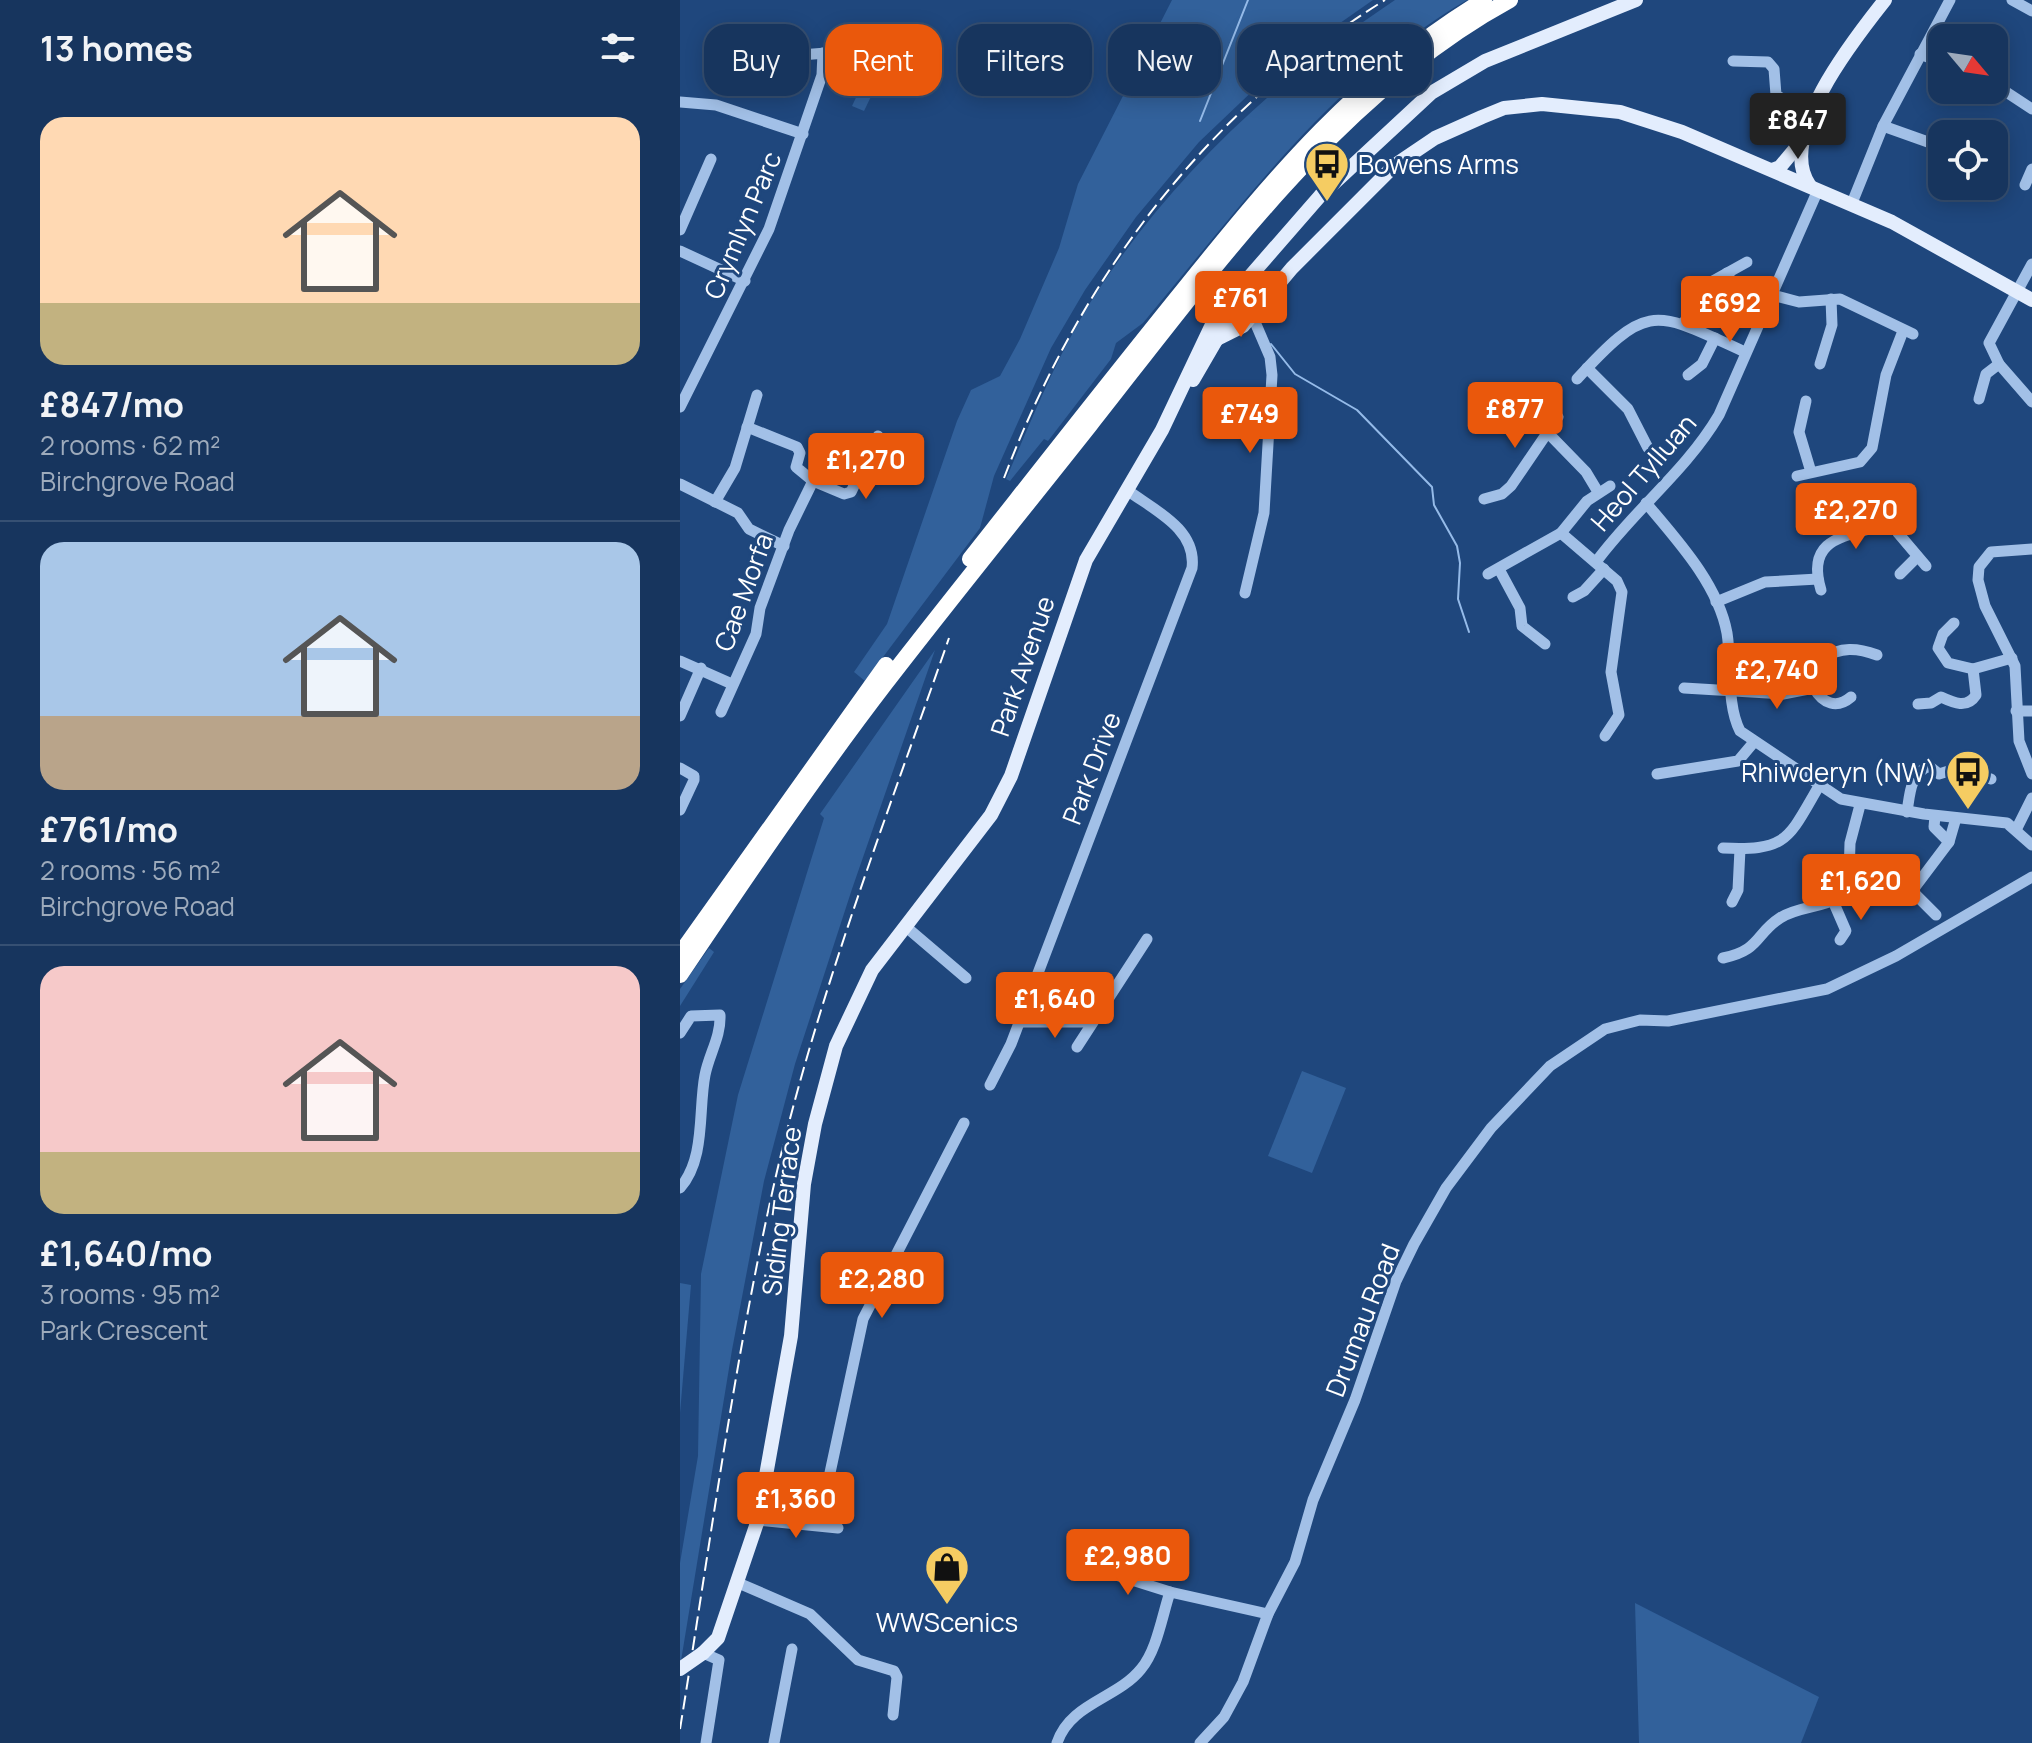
<!DOCTYPE html>
<html lang="en">
<head>
<meta charset="utf-8">
<style>
  :root { --surface:#17355e; --page:#244067; --text:#f1f3f6; --muted:#9eabbc; --line:#365073; --accent:#ea580c }
  body { margin:0; font-family:Manrope,sans-serif; background:var(--page); color:var(--text); height:100vh; display:flex; flex-direction:column; font-size:30px; white-space:nowrap }
  * { box-sizing:border-box; margin:0 }
  p { font-size:26px; color:var(--muted) }
  .icon { flex:none; width:44px; height:44px; fill:none; stroke:currentColor; stroke-width:2; stroke-linecap:round; stroke-linejoin:round }
  .map { position:relative; flex:1; overflow:hidden }
  .side { display:flex; flex-direction:column; background:var(--surface); width:680px }
  .side>* { flex:none }
  .hud { position:absolute; left:24px; top:24px; width:760px; height:72px; display:flex; gap:16px }
  .needle { width:52px; rotate:119deg }
  .buttons { position:absolute; left:1248px; top:24px; display:grid; gap:16px }
  .buttons a { display:grid; place-items:center; width:80px; height:80px; border-radius:16px; background:var(--surface); box-shadow:0 4px 20px #0003,0 0 0 2px var(--line); font-size:40px }
  .price { position:absolute; translate:-50% -68px; padding:0 18px; border-radius:8px; background:var(--accent); color:#fff; font-size:26px; line-height:52px; filter:drop-shadow(0 2px 4px #0008) }
  .price::after { content:''; position:absolute; left:50%; top:48px; width:24px; height:18px; margin-left:-12px; background:inherit; clip-path:polygon(0 0,100% 0,50% 100%) }
  .price.selected { background:#222; color:#fff }
  ul { padding:0; list-style:none }
  li { display:grid; align-content:center; gap:16px; height:424px; padding:0 40px }
  li+li { border-top:2px solid var(--line) }
  li span { display:grid; place-items:center; height:248px; border-radius:24px; color:#555 }
  li>.icon { margin-inline-start:auto }
  span .icon { width:144px; height:144px; fill:#fffc; stroke-width:1 }
  li b { font-size:34px }
  h2 { display:flex; justify-content:space-between; align-items:center; height:96px; padding:0 40px; font-size:34px }
  .tag { padding:0 28px; border-radius:24px; background:var(--surface); box-shadow:0 4px 20px #0003,0 0 0 2px var(--line); font-size:28px; line-height:72px }
  .tag.selected { background:var(--accent); color:#fff }
  main { display:flex; flex:1; min-height:0 }
  .map>svg:first-child { display:block }
  .green { fill:#32619b }
  .lines { fill:none; stroke-linecap:round; stroke-linejoin:round }
  .stream { stroke:#95bbe9; stroke-width:2 }
  .minor { stroke:#a2c0e7; stroke-width:11 }
  .major { stroke:#e3edfd; stroke-width:14 }
  .highway { stroke:#fff; stroke-width:16 }
  .rail { stroke:#fff; stroke-width:2; stroke-dasharray:14 6; stroke-linecap:butt }
  .major-bridge { stroke:#e3edfd; stroke-width:14 }
  .labels { text-anchor:middle; dominant-baseline:central; stroke-width:6; stroke-linejoin:round; paint-order:stroke }
  .poi-label { font-size:26px; fill:#fff; stroke:#1f477d; text-anchor:start }
  .street-label { font-size:26px; fill:#fff; stroke:#1f477d }
</style>
</head>
<body>
<main>
<section class="side">
<h2>13 homes<svg class="icon" aria-label="filters" viewBox="0 0 24 24"><path d="M4 7h16M4 17h16"/><circle cx="9" cy="7" r="2"/><circle cx="15" cy="17" r="2"/></svg></h2>
<ul>
<li><span style="background:linear-gradient(#ffd9b3 75%,#c2b280 0)"><svg class="icon" aria-label="home" viewBox="0 0 24 24"><path d="M3 11l9-7 9 7M6 9v11h12V9"/></svg></span><div><b>£847/mo</b><p>2 rooms · 62 m²</p><p>Birchgrove Road</p></div></li>
<li><span style="background:linear-gradient(#a9c7e8 70%,#b9a48a 0)"><svg class="icon" aria-label="home" viewBox="0 0 24 24"><path d="M3 11l9-7 9 7M6 9v11h12V9"/></svg></span><div><b>£761/mo</b><p>2 rooms · 56 m²</p><p>Birchgrove Road</p></div></li>
<li><span style="background:linear-gradient(#f6c9c9 75%,#c2b280 0)"><svg class="icon" aria-label="home" viewBox="0 0 24 24"><path d="M3 11l9-7 9 7M6 9v11h12V9"/></svg></span><div><b>£1,640/mo</b><p>3 rooms · 95 m²</p><p>Park Crescent</p></div></li>
</ul>
</section>
<div class="map">
<svg width="1352" height="1743" viewBox="0 0 1352 1743">
  <rect width="100%" height="100%" fill="#1f477d"/>
  <!-- green -->
  <g class="green">
    <polygon points="492,0 693,0 600,65 519,142 456,217 405,290 371,348 314,476 300,528 185,681 174,672 207,624 277,421 291,390 320,376 340,339 379,248 398,184"/>
    <path d="M715 0H787C652 79 561 206 463 323L436 343 431 359 368 441 364 439 330 481 326 479C352 419 376 358 410 303 489 178 593 82 715 0Z"/>
    <polygon points="187,74 199,80 184,111 172,106"/>
    <polygon points="255,650 172,889 115,1064 84,1181 52,1350 0,1667 0,1563 18,1456 21,1274 58,1095 144,818 140,814"/>
    <polygon points="29,948 34,952 0,1006 0,989"/>
    <polygon points="622,1071 666,1088 632,1173 588,1156"/>
    <polygon points="0,1283 11,1285 0,1413"/>
    <polygon points="955,1603 1139,1697 1121,1743 959,1743"/>
  </g>
  <g class="lines">
    <!-- stream -->
    <g class="stream">
      <polyline points="520,121 568,0"/>
      <polyline points="591,344 615,374 677,410 752,487 754,505 777,546 780,563 778,599 789,632"/>
    </g>
    <!-- minor -->
    <g class="minor">
      <polyline points="1332,0 1352,11"/>
      <polyline points="1240,54 1262,63"/>
      <polyline points="70,59 159,52 176,55"/>
      <polyline points="1053,61 1088,62 1094,69 1096,95 1131,117"/>
      <polyline points="1314,84 1352,109"/>
      <polyline points="0,102 36,105 123,134"/>
      <polyline points="1203,126 1262,147"/>
      <polyline points="1345,185 1352,169"/>
      <polyline points="1172,203 1203,126 1270,0"/>
      <polyline points="0,230 31,159"/>
      <polyline points="0,251 65,281"/>
      <polyline points="1352,264 1309,343 1319,364 1352,402"/>
      <polyline points="1047,273 1054,287"/>
      <polyline points="1092,295 1119,302 1160,299 1233,334"/>
      <polyline points="1004,323 1022,287 1067,262"/>
      <polyline points="1140,364 1152,325 1151,299"/>
      <polyline points="907,368 948,409 968,448"/>
      <polyline points="1008,375 1022,364 1035,338"/>
      <path d="M897 379C969 300 975 311 1065 352"/>
      <polyline points="1299,399 1306,374 1319,364"/>
      <polyline points="1126,401 1119,432 1131,472"/>
      <polyline points="0,407 89,229 142,75 143,53"/>
      <polyline points="869,434 906,472 918,492"/>
      <polyline points="190,453 233,471"/>
      <polyline points="1117,476 1180,462 1192,448 1206,375 1223,331"/>
      <polyline points="133,481 164,494 171,492 198,436"/>
      <polyline points="0,484 58,513 69,529 104,546"/>
      <polyline points="804,499 822,494 831,486 878,417"/>
      <polyline points="35,502 55,468 77,395"/>
      <path d="M966 503C997 540 1038 584 1047 633 1052 664 1046 703 1060 731L1161 799 1244 814 1327 823 1352 845"/>
      <polyline points="1209,507 1218,533 1246,566"/>
      <polyline points="881,533 937,581 942,592 931,672 939,715 925,736"/>
      <polyline points="1352,549 1311,552 1299,567 1298,580 1305,606 1335,666 1339,741 1352,774"/>
      <path d="M916 562C954 510 1006 471 1039 415L1138 190"/>
      <polyline points="819,569 840,608 842,626 865,644"/>
      <polyline points="808,574 881,533 907,501 930,486"/>
      <polyline points="1220,574 1237,557"/>
      <path d="M1141 590C1123 531 1177 537 1214 521"/>
      <polyline points="565,593 584,513 592,375 590,357 572,315"/>
      <polyline points="893,597 904,591 924,569"/>
      <polyline points="1036,602 1085,582 1138,579"/>
      <polyline points="1274,623 1263,634 1258,648 1268,663 1293,669 1332,658"/>
      <polyline points="0,661 52,684"/>
      <polyline points="1004,688 1103,694 1134,688"/>
      <path d="M1171 697C1157 709 1143 704 1134 688L1143 659C1160 646 1178 648 1197 655"/>
      <path d="M1238 704 1251 703 1261 697C1274 703 1287 709 1296 695L1293 669"/>
      <polyline points="1336,711 1352,711"/>
      <polyline points="41,712 76,634 80,608 109,530 133,481 116,467 120,453 117,447 67,427"/>
      <polyline points="0,716 21,668"/>
      <polyline points="0,768 14,776 14,780 0,810"/>
      <polyline points="977,774 1058,761 1074,742"/>
      <path d="M1227 812C1230 793 1230 774 1249 766L1259 774 1275 769 1311 779"/>
      <polyline points="1255,816 1254,827 1269,842"/>
      <polyline points="1337,828 1352,798"/>
      <path d="M1043 848C1108 851 1108 839 1139 786"/>
      <polyline points="1233,892 1256,915"/>
      <polyline points="1226,899 1269,842 1276,818"/>
      <polyline points="1153,901 1166,931 1160,940"/>
      <polyline points="1052,902 1058,890 1060,849"/>
      <polyline points="225,926 286,978"/>
      <path d="M1043 958C1081 950 1075 934 1100 918 1117 907 1138 908 1156 899L1169 876 1170 843 1180 805"/>
      <polyline points="339,1022 411,1022"/>
      <path d="M0 1033 11 1016 40 1015C41 1037 29 1054 25 1075 18 1111 26 1158 0 1188"/>
      <polyline points="397,1047 467,939"/>
      <path d="M310 1085 331 1044 512 568C517 529 474 510 447 490"/>
      <polyline points="78,1520 158,1528"/>
      <polyline points="139,1524 183,1319 284,1123"/>
      <polyline points="417,1569 490,1592 588,1614"/>
      <polyline points="56,1582 130,1614 178,1660 214,1671 217,1677 213,1715"/>
      <polyline points="23,1653 39,1660 26,1743"/>
      <polyline points="94,1743 112,1649"/>
      <path d="M377 1743C390 1703 437 1699 461 1669 477 1650 482 1616 490 1592"/>
      <polyline points="520,1743 544,1717 563,1682 588,1614 615,1562 633,1500 675,1400 716,1281 734,1244 766,1188 811,1128 870,1066 925,1029 960,1020 988,1021 1147,989 1216,956 1352,877"/>
    </g>
    <!-- major -->
    <g class="major">
      <polyline points="1092,170 1100,167 1120,143"/>
      <path d="M1130 186C1095 138 1174 39 1205 0"/>
      <polyline points="537,339 563,326 612,268 715,165 755,138 802,117 824,108 862,104 940,112 1002,132 1212,222 1352,300"/>
      <polyline points="513,380 567,287"/>
      <polyline points="23,1653 38,1638 78,1520 111,1336 124,1184 135,1124 156,1046 192,970 311,815 331,776 406,560 482,430 537,314 640,196 751,93 805,61 956,0"/>
    </g>
    <!-- highway -->
    <g class="highway">
      <path d="M290 559C361 469 432 378 505 288 597 174 677 77 804 0"/>
      <polyline points="0,954 206,665"/>
      <path d="M0 975C66 877 133 778 205 684 272 597 342 511 410 425 530 273 657 94 830 0"/>
    </g>
    <!-- rail -->
    <g class="rail">
      <path d="M324 478C399 281 524 112 705 0"/>
      <path d="M0 1729C30 1546 54 1360 95 1180 137 996 207 816 269 638"/>
    </g>
    <!-- major-bridge -->
    <polyline class="major-bridge" points="0,1669 23,1653"/>
  </g>
  <!-- icons -->
  <defs>
    <g id="bus-pin" transform="scale(2.3)"><path d="M0 17L-7.5 6A9.5 9.5 0 1 1 7.5 6Z" fill="#f5cc62" stroke="#1f477d"/><path d="M-5-6H5V4H4V6H2V4H-2V6H-4V4H-5ZM-3.5-4V0h7V-4ZM-3.5 1.2v1.5H-2V1.2ZM2 1.2v1.5H3.5V1.2Z" fill="#111"/></g>
    <g id="shop-pin" transform="scale(2.3)"><path d="M0 17L-7.5 6A9.5 9.5 0 1 1 7.5 6Z" fill="#f5cc62" stroke="#1f477d"/><path d="M-5-2.5h2.3a2.7 3.5 0 0 1 5.4 0H5L5.5 6h-11ZM-1.5-2.5h3a1.5 2.3 0 0 0-3 0Z" fill="#111"/></g>
  </defs>
  <g fill-rule="evenodd">
    <use href="#bus-pin" x="647" y="164"/>
    <use href="#bus-pin" x="1288" y="772"/>
    <use href="#shop-pin" x="267" y="1567"/>
  </g>
  <g class="labels">
    <!-- poi labels -->
    <g class="poi-label">
      <text x="678" y="164">Bowens Arms</text>
      <text x="1257" y="772" text-anchor="end">Rhiwderyn (NW)</text>
      <text x="267" y="1622" text-anchor="middle">WWScenics</text>
    </g>
    <!-- street labels -->
    <g class="street-label">
      <text transform="translate(62 225) rotate(-67)">Crymlyn Parc</text>
      <text transform="translate(963 472) rotate(-49)">Heol Tylluan</text>
      <text transform="translate(63 592) rotate(-70)">Cae Morfa</text>
      <text transform="translate(342 666) rotate(-71)">Park Avenue</text>
      <text transform="translate(411 768) rotate(-69)">Park Drive</text>
      <text transform="translate(101 1211) rotate(-83)">Siding Terrace</text>
      <text transform="translate(682 1320) rotate(-69)">Drumau Road</text>
    </g>
  </g>
</svg>
<div class="buttons">
<a><svg class="needle" viewBox="-14 -14 28 28"><path d="M0-13l5 13h-10z" fill="#e53935"/><path d="M0 13l5-13h-10z" fill="#9eabbc"/></svg></a>
<a><svg class="icon" aria-label="locate" viewBox="0 0 24 24"><circle cx="12" cy="12" r="6"/><path d="M12 2v4M12 18v4M2 12h4M18 12h4"/></svg></a>
</div>
<b class="price selected" style="left:1118px;top:161px">£847</b>
<b class="price" style="left:561px;top:339px">£761</b>
<b class="price" style="left:1050px;top:344px">£692</b>
<b class="price" style="left:835px;top:450px">£877</b>
<b class="price" style="left:570px;top:455px">£749</b>
<b class="price" style="left:186px;top:501px">£1,270</b>
<b class="price" style="left:1176px;top:551px">£2,270</b>
<b class="price" style="left:1097px;top:711px">£2,740</b>
<b class="price" style="left:1181px;top:922px">£1,620</b>
<b class="price" style="left:375px;top:1040px">£1,640</b>
<b class="price" style="left:202px;top:1320px">£2,280</b>
<b class="price" style="left:116px;top:1540px">£1,360</b>
<b class="price" style="left:448px;top:1597px">£2,980</b>
<div class="hud">
<a class="tag">Buy</a>
<a class="tag selected">Rent</a>
<a class="tag">Filters</a>
<a class="tag">New</a>
<a class="tag">Apartment</a>
</div>
</div>
</main>
</body>
</html>
